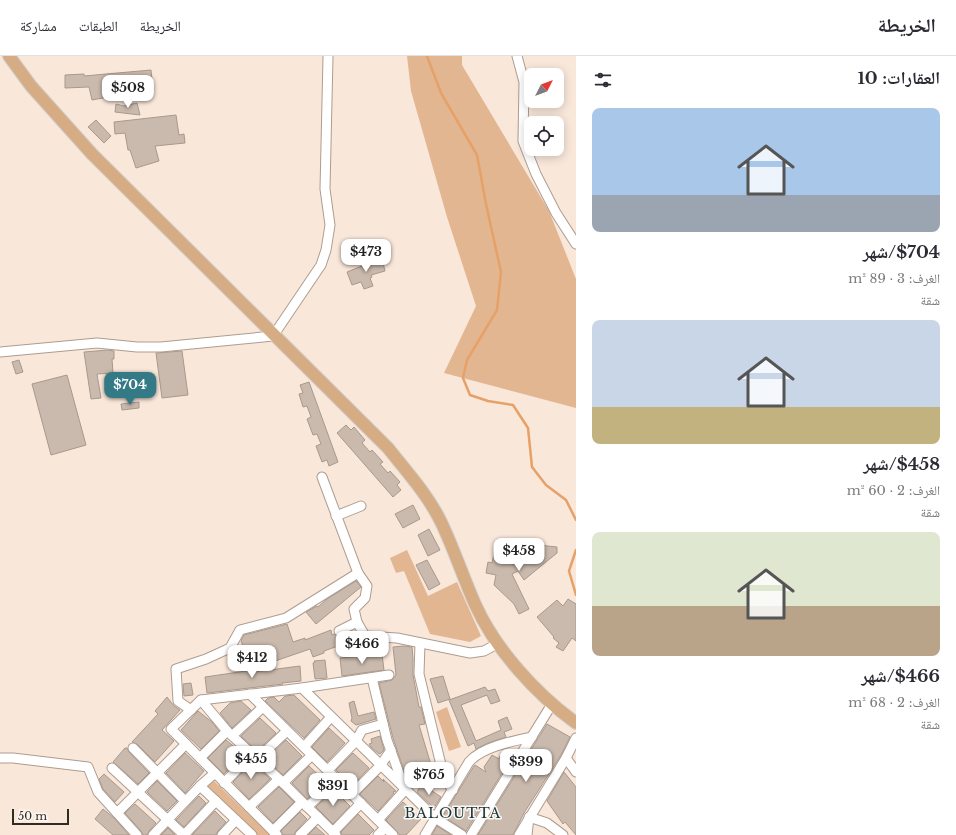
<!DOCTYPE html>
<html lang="ar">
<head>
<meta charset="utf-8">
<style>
  :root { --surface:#fff; --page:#f2f2f3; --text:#2b2b33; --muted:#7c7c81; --line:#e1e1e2; --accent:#337a86 }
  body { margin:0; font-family:"Libre Baskerville","Noto Naskh Arabic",serif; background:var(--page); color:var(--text); direction:rtl; height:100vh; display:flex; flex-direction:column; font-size:15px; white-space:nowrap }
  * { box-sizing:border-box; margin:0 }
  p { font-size:13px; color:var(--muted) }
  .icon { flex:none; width:22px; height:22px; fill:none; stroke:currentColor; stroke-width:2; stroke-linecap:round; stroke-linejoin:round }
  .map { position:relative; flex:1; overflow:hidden; direction:ltr }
  .panel { display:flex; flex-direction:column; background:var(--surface); width:380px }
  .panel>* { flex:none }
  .needle { width:26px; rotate:48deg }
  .fabs { position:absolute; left:524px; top:12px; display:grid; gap:8px }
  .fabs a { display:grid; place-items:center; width:40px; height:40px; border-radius:8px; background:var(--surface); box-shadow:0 2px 10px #0003; font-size:20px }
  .scale { position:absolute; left:12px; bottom:10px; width:57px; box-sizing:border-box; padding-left:4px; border:2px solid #312b26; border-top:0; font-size:11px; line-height:14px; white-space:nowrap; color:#312b26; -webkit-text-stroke:3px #fef7f1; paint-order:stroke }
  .price { position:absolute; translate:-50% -34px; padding:0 9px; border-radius:8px; background:#fff; color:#222; font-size:13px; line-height:26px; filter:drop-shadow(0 1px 2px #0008) }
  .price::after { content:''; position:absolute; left:50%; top:24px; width:12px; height:9px; margin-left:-6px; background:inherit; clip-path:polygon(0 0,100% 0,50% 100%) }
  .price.selected { background:var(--accent); color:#fff }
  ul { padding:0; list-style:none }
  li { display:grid; align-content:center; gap:8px; height:212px; padding:0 16px }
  li span { display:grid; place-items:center; height:124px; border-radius:8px; color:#555 }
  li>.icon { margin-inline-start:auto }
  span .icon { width:72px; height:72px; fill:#fffc; stroke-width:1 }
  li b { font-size:17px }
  h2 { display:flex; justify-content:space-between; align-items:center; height:48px; padding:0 16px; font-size:17px }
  header { display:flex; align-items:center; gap:24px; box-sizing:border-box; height:56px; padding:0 20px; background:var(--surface); border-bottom:1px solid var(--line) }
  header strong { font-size:19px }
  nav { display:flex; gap:22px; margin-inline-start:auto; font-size:14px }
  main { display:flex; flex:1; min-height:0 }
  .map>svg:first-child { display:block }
  .green { fill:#e3b692 }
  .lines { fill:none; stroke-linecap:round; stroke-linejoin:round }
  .stream { stroke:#e5a167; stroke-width:2.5 }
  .building { fill:#cabaad; stroke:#a9998c }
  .minor-casing { stroke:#ad9d90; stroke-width:11 }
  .major-casing { stroke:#d2d0cf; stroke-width:14 }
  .minor { stroke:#fff; stroke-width:9 }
  .major { stroke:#d6ac84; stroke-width:12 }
  .labels { text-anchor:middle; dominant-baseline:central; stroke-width:3; stroke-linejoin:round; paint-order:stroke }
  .quarter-label { font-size:14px; letter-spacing:1px; fill:#16383e; stroke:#fef7f1 }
</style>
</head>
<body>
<header>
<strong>الخريطة</strong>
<nav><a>الخريطة</a><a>الطبقات</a><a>مشاركة</a></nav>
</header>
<main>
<section class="panel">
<h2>العقارات: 10<svg class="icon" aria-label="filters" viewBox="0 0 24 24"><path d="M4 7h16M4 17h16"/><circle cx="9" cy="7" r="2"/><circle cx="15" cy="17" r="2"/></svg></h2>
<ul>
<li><span style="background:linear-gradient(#a9c7e8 70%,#9aa5b1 0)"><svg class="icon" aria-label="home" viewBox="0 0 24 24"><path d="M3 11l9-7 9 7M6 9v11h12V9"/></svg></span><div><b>$704/شهر</b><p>الغرف: 3 · 89 m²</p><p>شقة</p></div></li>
<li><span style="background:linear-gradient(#c9d6e8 70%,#c2b280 0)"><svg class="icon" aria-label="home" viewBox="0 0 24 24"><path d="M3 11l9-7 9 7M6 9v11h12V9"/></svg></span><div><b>$458/شهر</b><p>الغرف: 2 · 60 m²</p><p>شقة</p></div></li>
<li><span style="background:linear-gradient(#dfe7d0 60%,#b9a48a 0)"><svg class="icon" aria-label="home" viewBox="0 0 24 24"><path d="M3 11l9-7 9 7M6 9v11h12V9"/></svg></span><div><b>$466/شهر</b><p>الغرف: 2 · 68 m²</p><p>شقة</p></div></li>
</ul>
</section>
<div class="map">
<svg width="576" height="779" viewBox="0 0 576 779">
  <rect width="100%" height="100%" fill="#f9e7da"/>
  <!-- green -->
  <g class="green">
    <polygon points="407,0 462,0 462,9 549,155 576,223 576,352 444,317 476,250 447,161 411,35"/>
    <polygon points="407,494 428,540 457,526 481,580 470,586 430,578 404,515 396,517 390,502"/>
    <polygon points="447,651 461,691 449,695 436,656"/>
    <polygon points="212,723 270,779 257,779 206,730"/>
  </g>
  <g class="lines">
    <!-- stream -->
    <g class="stream">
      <polyline points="427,0 441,37 477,99 486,148 501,216 497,254 467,304 463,322 470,339 488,345 513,349 528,372 532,411 546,429 566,444 576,464"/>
      <polyline points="576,494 569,515 576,539"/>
    </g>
  </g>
  <!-- building -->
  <g class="building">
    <polygon points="151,14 152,23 113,27 115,36 112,36 113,40 103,42 92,44 89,31 65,32 65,19 84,18 84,20"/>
    <polygon points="137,47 140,59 115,56 116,48 124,50"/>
    <polygon points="176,59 179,79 184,78 185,87 155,90 159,105 136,112 130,94 128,94 125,77 115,78 114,66"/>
    <polygon points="96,64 111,80 104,87 88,71"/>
    <polygon points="382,203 385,215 371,219 372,221 370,222 373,230 364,233 361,226 352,229 347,216 362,210 361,208"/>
    <polygon points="108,294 114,295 114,303 112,303 113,317 97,318 101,342 91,343 84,296"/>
    <polygon points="182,295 188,339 162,342 156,297"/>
    <polygon points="19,304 23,316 16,318 12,306"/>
    <polygon points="67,319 86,389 51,399 32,328"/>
    <polygon points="309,326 338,406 329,410 327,404 322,406 316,390 321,388 317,378 313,379 307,363 311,361 307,350 303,351 299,338 303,337 300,329"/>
    <polygon points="139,346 139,352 122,354 121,348"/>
    <polygon points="346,369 351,374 354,371 365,384 362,387 370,396 372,394 383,406 380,408 388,417 390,415 400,426 397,429 401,434 393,441 337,377"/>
    <polygon points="413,449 420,463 403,472 395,458"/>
    <polygon points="429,473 440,494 428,500 418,479"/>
    <polygon points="529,488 557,491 557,497 524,524 518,515 512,518 529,553 519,558 514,548 494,529 496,519 486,517 488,506 492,507 495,493 502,495 500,505 520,510 521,499 528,500"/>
    <polygon points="427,504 440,528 429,534 416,509"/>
    <polygon points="356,525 361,531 316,568 306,556 317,550 318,551 327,543"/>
    <polygon points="568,543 576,548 576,585 572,582 563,595 556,591 559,587 553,582 554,581 537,561 557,544 563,550"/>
    <polygon points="287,568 293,586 305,582 305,584 331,574 332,579 334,578 338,581 351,576 354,587 339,592 338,590 324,595 324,597 313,601 310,593 252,613 241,585 244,579"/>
    <polygon points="404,590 412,591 413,603 413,619 419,651 421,651 425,668 419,669 435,722 420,727 422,728 412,731 409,729 393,682 379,627 392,624 396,619 393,591"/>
    <polygon points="382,598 384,614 342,620 340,602"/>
    <polygon points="325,604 327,622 315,623 313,607 315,606 314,605"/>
    <polygon points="300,610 301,625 282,627 283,628 207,637 205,621 253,614 254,616"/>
    <polygon points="443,620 450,643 438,647 430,623"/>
    <polygon points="191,627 193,639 184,640 183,628"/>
    <polygon points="485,631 488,635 495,633 500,645 491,648 487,639 461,649 476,685 501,674 498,665 507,661 512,673 504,676 506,681 488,687 476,693 474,687 468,690 449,644"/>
    <polygon points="294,639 320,664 304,682 265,645 268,642 274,641 279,646 285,640"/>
    <polygon points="167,641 174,650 180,654 162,674 174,685 155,706 137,688 132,686 158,658 155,655"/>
    <polygon points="241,645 251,654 232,672 220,657 230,647"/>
    <polygon points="354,645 358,660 374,656 376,663 356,669 351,665 352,662 349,647"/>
    <polygon points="198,655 212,666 219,675 201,693 181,674"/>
    <polygon points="260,662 276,677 257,695 241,680"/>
    <polygon points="547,668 570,681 561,699 524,757 513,779 478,779"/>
    <polygon points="329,672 345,687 327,706 312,691"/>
    <polygon points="380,680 384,694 381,697 379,698 371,691 369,688 372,687 371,683"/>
    <polygon points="226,684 243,698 224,718 208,702"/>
    <polygon points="286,684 302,700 283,719 266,703"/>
    <polygon points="125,692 127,692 129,696 149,717 138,728 113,706"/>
    <polygon points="185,697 204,715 185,737 166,717"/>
    <polygon points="353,697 369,712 352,730 336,714"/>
    <polygon points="492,699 499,703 500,700 509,706 466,775 443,760 474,710 475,709 486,716 484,711"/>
    <polygon points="252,706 270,723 249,743 233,726"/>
    <polygon points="309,710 326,726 307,743 292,727"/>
    <polygon points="564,716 576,731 576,779 565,766 563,768 547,745"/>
    <polygon points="104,718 124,736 115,746 103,733 99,723"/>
    <polygon points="378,720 384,726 383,723 396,735 393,736 394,737 378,755 360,738"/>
    <polygon points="157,725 177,745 167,755 147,736"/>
    <polygon points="422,728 441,741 434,752 417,736"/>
    <polygon points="279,731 294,746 273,767 258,751"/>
    <polygon points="334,734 350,750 333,768 316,751"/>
    <polygon points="199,740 206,747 184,771 176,764"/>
    <polygon points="403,746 421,763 406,779 400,779 386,764"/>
    <polygon points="135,748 156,767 149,775 147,779 143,779 141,775 125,757"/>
    <polygon points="103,753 114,762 129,779 113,779 95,763"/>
    <polygon points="215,755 226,766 218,775 216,779 192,779"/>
    <polygon points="300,756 307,763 296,775 294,779 283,779 281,775"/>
    <polygon points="358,758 374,774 369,779 342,779 341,776"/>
    <polygon points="437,770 451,779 432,779"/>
    <polygon points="316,771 325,779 308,779"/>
    <polygon points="168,772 175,779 161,779"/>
  </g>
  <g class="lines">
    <!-- minor casing -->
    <g class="minor-casing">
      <g id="minor">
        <polyline points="517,0 524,26 523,85 536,118 556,157 576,188"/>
        <polyline points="0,296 97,287 137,291 161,291 273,280 321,209 326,194 330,169 325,133 328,1"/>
        <polyline points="322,421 358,517 367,530 365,542 354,553 357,566 365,580 397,582 470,597 484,595 497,588"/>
        <polyline points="336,460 361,450"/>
        <polyline points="339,575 357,566"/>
        <polyline points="420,587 419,618 442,713 447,726 453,734"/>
        <polyline points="372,622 387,684 405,734 378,764"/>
        <polyline points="302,632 435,762 462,779"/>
        <polyline points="250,638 393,779"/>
        <polyline points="201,644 227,675 279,723 336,779"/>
        <polyline points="191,654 178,645 176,613 206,603 230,592 240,574 286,562 358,517"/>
        <polyline points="233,679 263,651"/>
        <polyline points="304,691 331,661"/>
        <polyline points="133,692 185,745"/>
        <polyline points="0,702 13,702 88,711 98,736 137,779"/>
        <polyline points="200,702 227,675"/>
        <polyline points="566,702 576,716"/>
        <polyline points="257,703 287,675"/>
        <polyline points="112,712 184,779"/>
        <polyline points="328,714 356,685 362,674 383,668"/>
        <polyline points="224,727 252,698"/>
        <polyline points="283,727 312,699"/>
        <polyline points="200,730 252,779"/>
        <polyline points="352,738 380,710 391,694"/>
        <polyline points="249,751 279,723"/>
        <polyline points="307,751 337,724"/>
        <polyline points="117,757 186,688"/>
        <polyline points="273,775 302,746"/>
        <polyline points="333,776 361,747"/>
        <polyline points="153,779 200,730 215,717"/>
        <polyline points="184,779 216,745"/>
        <polyline points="222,779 236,764"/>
        <polyline points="277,779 171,673 201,644 302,632 389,619"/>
        <polyline points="300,779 318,761"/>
        <polyline points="378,779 385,772"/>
        <path d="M425 779 469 706C482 691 513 685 532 681"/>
        <polyline points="471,779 552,648"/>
        <polyline points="519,779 566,702 576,682"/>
        <polyline points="527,779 529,761 547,767 563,779"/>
      </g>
    </g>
    <!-- major casing -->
    <g class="major-casing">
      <path id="major" d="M9 0 31 30 92 98 388 392C407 416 428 439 441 466 454 493 463 521 475 548 495 593 536 638 576 667"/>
    </g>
    <!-- minor -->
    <use href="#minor" class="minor"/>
    <!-- major -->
    <use href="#major" class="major"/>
  </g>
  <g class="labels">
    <!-- quarter labels -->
    <g class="quarter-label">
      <text x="453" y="757">BALOUTTA</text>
    </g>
  </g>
</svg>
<div class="fabs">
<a><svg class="needle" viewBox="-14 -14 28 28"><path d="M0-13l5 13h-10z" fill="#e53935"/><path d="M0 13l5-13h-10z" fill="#7c7c81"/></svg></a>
<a><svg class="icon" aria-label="locate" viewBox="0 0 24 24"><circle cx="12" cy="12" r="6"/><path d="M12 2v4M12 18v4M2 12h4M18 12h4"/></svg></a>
</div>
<div class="scale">50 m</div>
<b class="price" style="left:128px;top:53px">$508</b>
<b class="price" style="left:366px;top:217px">$473</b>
<b class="price selected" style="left:130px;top:350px">$704</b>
<b class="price" style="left:519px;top:516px">$458</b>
<b class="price" style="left:362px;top:609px">$466</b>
<b class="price" style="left:252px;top:623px">$412</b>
<b class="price" style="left:251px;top:724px">$455</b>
<b class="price" style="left:526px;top:727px">$399</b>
<b class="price" style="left:429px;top:740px">$765</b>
<b class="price" style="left:333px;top:751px">$391</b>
</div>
</main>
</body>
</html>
